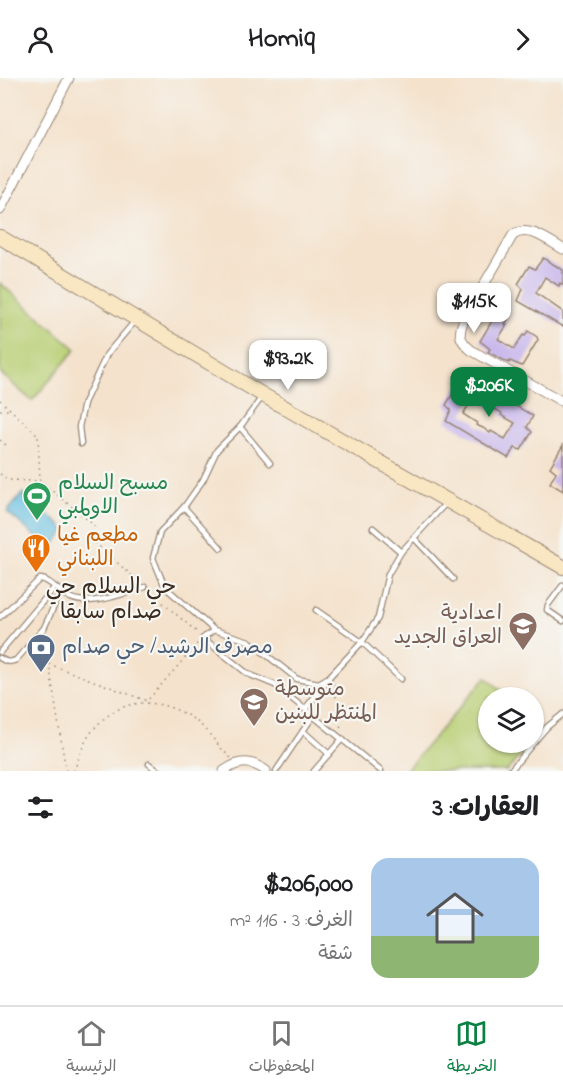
<!DOCTYPE html>
<html lang="ar">
<head>
<meta charset="utf-8">
<style>
  :root { --surface:#fff; --page:#f6f6f6; --text:#202124; --muted:#757577; --line:#e0e0e0; --accent:#0b8043 }
  body { margin:0; font-family:"Indie Flower","Playpen Sans Arabic",sans-serif; background:var(--page); color:var(--text); direction:rtl; height:100vh; display:flex; flex-direction:column; font-size:22px; white-space:nowrap }
  * { box-sizing:border-box; margin:0 }
  p { font-size:20px; color:var(--muted) }
  .icon { flex:none; width:33px; height:33px; fill:none; stroke:currentColor; stroke-width:2; stroke-linecap:round; stroke-linejoin:round }
  .map { position:relative; height:693px; overflow:hidden; direction:ltr }
  .sheet { display:flex; flex-direction:column; background:var(--surface); flex:1 }
  .sheet>* { flex:none }
  .buttons { position:absolute; left:478px; top:609px; display:grid; gap:12px }
  .buttons a { display:grid; place-items:center; width:66px; height:66px; border-radius:50%; background:var(--surface); box-shadow:0 2px 4px #0004; font-size:30px }
  .price { position:absolute; translate:-50% -51px; padding:0 14px; border-radius:12px; background:#fff; color:#222; font-size:20px; line-height:39px; filter:drop-shadow(0 2px 3px #0008) }
  .price::after { content:''; position:absolute; left:50%; top:36px; width:18px; height:14px; margin-left:-9px; background:inherit; clip-path:polygon(0 0,100% 0,50% 100%) }
  .price.on { background:var(--accent); color:#fff }
  ul { padding:0; list-style:none }
  li { display:flex; align-items:center; gap:18px; height:150px; padding:0 24px }
  li span { display:grid; place-items:center; flex:none; width:168px; height:120px; border-radius:18px; color:#555 }
  li>.icon { margin-inline-start:auto }
  span .icon { width:72px; height:72px; fill:#fffc; stroke-width:1 }
  li b { font-size:26px }
  h2 { display:flex; justify-content:space-between; align-items:center; height:72px; padding:0 24px; font-size:26px }
  header { display:flex; justify-content:space-between; align-items:center; height:78px; padding:0 24px; background:var(--surface); font-size:27px; font-weight:700 }
  .tab-bar { display:flex; justify-content:space-around; align-items:center; height:84px; border-top:2px solid var(--line); background:var(--surface); font-size:16px; color:var(--muted) }
  .tab-bar a { display:grid; justify-items:center; gap:3px }
  .tab-bar .on { color:var(--accent) }
  .map>svg:first-child { display:block }
  .green { fill:#b7ce72; stroke:#797c48; stroke-width:1.5 }
  .water { fill:#61bddf; stroke:#4e747e; stroke-width:1.5 }
  .building { fill:#cab9ec; fill-rule:evenodd }
  .lines { fill:none; stroke-linecap:round; stroke-linejoin:round }
  .lane-casing { stroke:#988675; stroke-width:7 }
  .street-casing { stroke:#988675; stroke-width:11 }
  .secondary-casing { stroke:#988675; stroke-width:16 }
  .path { stroke:#988675; stroke-width:1.5; stroke-dasharray:1.5 4.5; stroke-linecap:butt }
  .lane { stroke:#fff; stroke-width:4.5 }
  .street { stroke:#fff; stroke-width:9 }
  .secondary { stroke:#f9e7c3; stroke-width:14 }
  .labels { text-anchor:middle; dominant-baseline:central; stroke-width:4.5; stroke-linejoin:round; paint-order:stroke }
  .leisure-label { font-size:21px; fill:#27864d; stroke:#f6f6f2; text-anchor:start }
  .food-label { font-size:21px; fill:#c56008; stroke:#f6f6f2; text-anchor:start }
  .education-label { font-size:21px; fill:#785e54; stroke:#f6f6f2; text-anchor:end }
  .service-label { font-size:21px; fill:#4e5e75; stroke:#f6f6f2; text-anchor:start }
  .neighbourhood-label { font-size:22px; fill:#3b2a1e; stroke:#f6f6f2 }
</style>
</head>
<body>
<header><svg class="icon" aria-label="forward" viewBox="0 0 24 24"><path d="M9 5l7 7-7 7"/></svg>Homiq<svg class="icon" aria-label="person" viewBox="0 0 24 24"><circle cx="12" cy="8" r="4"/><path d="M4 21q1-7 8-7t8 7"/></svg></header>
<div class="map">
<svg width="563" height="693" viewBox="0 0 563 693">
  <rect width="100%" height="100%" fill="#f6f6f2"/>
  <filter id="ink" filterUnits="userSpaceOnUse"><feTurbulence type="fractalNoise" baseFrequency=".0167" numOctaves="2"/><feDisplacementMap in="SourceGraphic" scale="12" xChannelSelector="R" yChannelSelector="G"/><feConvolveMatrix kernelMatrix="1 2 1 2 8 2 1 2 1" color-interpolation-filters="sRGB"/></filter>
  <filter id="wash" filterUnits="userSpaceOnUse"><feTurbulence type="fractalNoise" baseFrequency=".008" numOctaves="4" result="noise"/><feDisplacementMap in="SourceGraphic" scale="24" xChannelSelector="R" yChannelSelector="G"/><feGaussianBlur stdDeviation="1.35" result="paint"/><feColorMatrix in="noise" values="0 0 0 0 0 0 0 0 0 0 0 0 0 0 0 0 0 1.4 0 .05"/><feComposite in="paint" operator="in"/></filter>
  <g filter="url(#wash)">
    <rect width="100%" height="100%" fill="#f4e2cc"/>
    <!-- green -->
    <g class="green">
      <polygon points="0,205 76,271 32,323 0,295"/>
      <polygon points="486,599 509,619 489,620 489,664 532,665 507,693 405,693"/>
    </g>
    <!-- water -->
    <polygon class="water" points="23,415 66,452 50,471 7,434"/>
    <g id="blocks">
      <!-- building -->
      <g class="building">
        <polygon points="543,180 563,192 563,207 560,205 559,208 545,199 536,215 563,234 563,249 518,223 523,211 518,206 529,188 535,191"/>
        <polygon points="498,235 508,241 505,246 507,247 498,261 514,271 523,257 525,258 528,253 537,259 538,262 522,288 510,283 509,285 488,274 490,271 480,263 496,236"/>
        <path d="M471 301 533 338 527 349 532 354 521 372 515 370 508 380 446 343 451 332 446 327 457 309 463 311ZM473 320 487 328 488 327 502 335 501 337 515 345 505 361 491 353 490 355 483 350 476 347 477 345 463 336Z"/>
        <polygon points="563,367 563,413 550,405 556,394 550,389"/>
      </g>
    </g>
  </g>
  <g filter="url(#ink)">
    <use href="#blocks" fill-opacity="0" stroke="#988675" stroke-width="1.5"/>
    <g class="lines">
      <!-- lane casing -->
      <g class="lane-casing">
        <g id="lane">
          <polyline points="262,319 240,349 217,372 203,402 184,429 160,454 153,480 165,509 214,552 249,563 297,601 319,605 329,599 362,564 378,540 388,496 401,474 446,425"/>
          <polyline points="240,349 270,385"/>
          <polyline points="81,366 79,349 84,325 107,276 135,243"/>
          <polyline points="184,429 221,470"/>
          <polyline points="373,450 401,474"/>
          <polyline points="415,461 453,501"/>
          <polyline points="563,507 548,527 547,532 563,543"/>
          <polyline points="316,532 362,564 401,601"/>
          <path d="M0 539 40 501C50 501 60 516 71 520 91 529 124 515 145 509"/>
          <polyline points="214,552 203,560 248,596 275,607 381,693"/>
          <polyline points="0,574 54,510"/>
          <path d="M0 580C6 584 9 585 16 582L44 550 60 515"/>
          <polyline points="305,631 329,601"/>
          <polyline points="303,653 329,676"/>
          <polyline points="534,664 547,649 563,636"/>
          <polyline points="149,686 158,693"/>
          <polyline points="276,693 313,638"/>
          <polyline points="314,693 342,661"/>
          <polyline points="510,693 534,664"/>
        </g>
      </g>
      <!-- street casing -->
      <g class="street-casing">
        <g id="street">
          <polyline points="0,132 69,0"/>
          <path d="M563 171C549 163 528 146 513 157L465 239C458 255 458 261 471 272L563 324"/>
          <path d="M224 693C239 682 251 682 266 693"/>
        </g>
      </g>
      <!-- secondary casing -->
      <g class="secondary-casing">
        <polyline id="secondary" points="0,159 263,317 563,489"/>
      </g>
      <!-- path -->
      <g class="path">
        <polyline points="0,322 38,357 40,403 94,447 93,463 139,504"/>
        <polyline points="0,332 11,332"/>
        <polyline points="0,362 7,368"/>
        <polyline points="0,396 8,402 39,403"/>
        <polyline points="149,513 198,555"/>
        <polyline points="334,606 341,652"/>
        <polyline points="66,693 49,586 147,623 199,564"/>
        <path d="M74 693C78 682 82 669 88 659 115 618 158 616 196 643 209 653 218 669 231 680"/>
      </g>
      <!-- lane -->
      <use href="#lane" class="lane"/>
      <!-- street -->
      <use href="#street" class="street"/>
      <!-- secondary -->
      <use href="#secondary" class="secondary"/>
    </g>
  </g>
  <!-- icons -->
  <defs>
    <g id="stadium-pin" transform="scale(1.5)"><path d="M0 17L-7.5 6A9.5 9.5 0 1 1 7.5 6Z" fill="#2e9e5b" stroke="#f6f6f2"/><path d="M0-5a6.5 5 0 1 0 0 10a6.5 5 0 1 0 0-10ZM-3.5-1.8h7v3.6h-7Z" fill="#fff"/></g>
    <g id="restaurant-pin" transform="scale(1.5)"><path d="M0 17L-7.5 6A9.5 9.5 0 1 1 7.5 6Z" fill="#e8710a" stroke="#f6f6f2"/><path d="M-5-6h1v4h1v-4h1v4h1v-4h1v5L-1.5 .5V6h-2V.5L-5-1ZM5-6V6H3V1.5H1.5Q1.5-4 5-6Z" fill="#fff"/></g>
    <g id="school-pin" transform="scale(1.5)"><path d="M0 17L-7.5 6A9.5 9.5 0 1 1 7.5 6Z" fill="#8d6e63" stroke="#f6f6f2"/><path d="M0-5L7-2L0 1L-7-2ZM-4 1L0 2.5L4 1V4Q0 6-4 4Z" fill="#fff"/></g>
    <g id="bank-pin" transform="scale(1.5)"><path d="M0 17L-7.5 6A9.5 9.5 0 1 1 7.5 6Z" fill="#5c6f8a" stroke="#f6f6f2"/><path d="M-6-4H6V4H-6ZM0-2.3a2.3 2.3 0 1 0 0 4.6a2.3 2.3 0 1 0 0-4.6Z" fill="#fff"/></g>
  </defs>
  <g fill-rule="evenodd">
    <use href="#stadium-pin" x="37" y="418"/>
    <use href="#restaurant-pin" x="36" y="470"/>
    <use href="#school-pin" x="523" y="548"/>
    <use href="#bank-pin" x="41" y="570"/>
    <use href="#school-pin" x="254" y="624"/>
  </g>
  <g class="labels">
    <!-- leisure labels -->
    <g class="leisure-label">
      <text x="58" y="406">مسبح السلام<tspan x="58" dy="24">الاولمبي</tspan></text>
    </g>
    <!-- food labels -->
    <g class="food-label">
      <text x="57" y="458">مطعم غيا<tspan x="57" dy="24">اللبناني</tspan></text>
    </g>
    <!-- education labels -->
    <g class="education-label">
      <text x="502" y="536">اعدادية<tspan x="502" dy="24">العراق الجديد</tspan></text>
      <text x="275" y="612" text-anchor="start">متوسطة<tspan x="275" dy="24">المنتظر للبنين</tspan></text>
    </g>
    <!-- service labels -->
    <g class="service-label">
      <text x="62" y="570">مصرف الرشيد/ حي صدام</text>
    </g>
    <!-- neighbourhood labels -->
    <g class="neighbourhood-label">
      <text x="111" y="510">حي السلام حي<tspan x="111" dy="25">صدام سابقا</tspan></text>
    </g>
  </g>
</svg>
<div class="buttons">
<a><svg class="icon" aria-label="layers" viewBox="0 0 24 24"><path d="M12 4l9 5-9 5-9-5zM3 14l9 5 9-5"/></svg></a>
</div>
<b class="price" style="left:474px;top:256px">$115K</b>
<b class="price" style="left:288px;top:313px">$93.2K</b>
<b class="price on" style="left:489px;top:340px">$206K</b>
</div>
<section class="sheet">
<h2>العقارات: 3<svg class="icon" aria-label="filters" viewBox="0 0 24 24"><path d="M4 7h16M4 17h16"/><circle cx="9" cy="7" r="2"/><circle cx="15" cy="17" r="2"/></svg></h2>
<ul>
<li><span style="background:linear-gradient(#a9c7e8 65%,#8fb573 0)"><svg class="icon" aria-label="home" viewBox="0 0 24 24"><path d="M3 11l9-7 9 7M6 9v11h12V9"/></svg></span><div><b>$206,000</b><p>الغرف: 3 · 116 m²</p><p>شقة</p></div></li>
</ul>
</section>
<nav class="tab-bar">
<a class="on"><svg class="icon" aria-label="map" viewBox="0 0 24 24"><path d="M3 6l6-2 6 2 6-2v14l-6 2-6-2-6 2zM9 4v14M15 6v14"/></svg>الخريطة</a>
<a><svg class="icon" aria-label="saved" viewBox="0 0 24 24"><path d="M7 4h10v16l-5-4-5 4z"/></svg>المحفوظات</a>
<a><svg class="icon" aria-label="home" viewBox="0 0 24 24"><path d="M3 11l9-7 9 7M6 9v11h12V9"/></svg>الرئيسية</a>
</nav>
</body>
</html>
